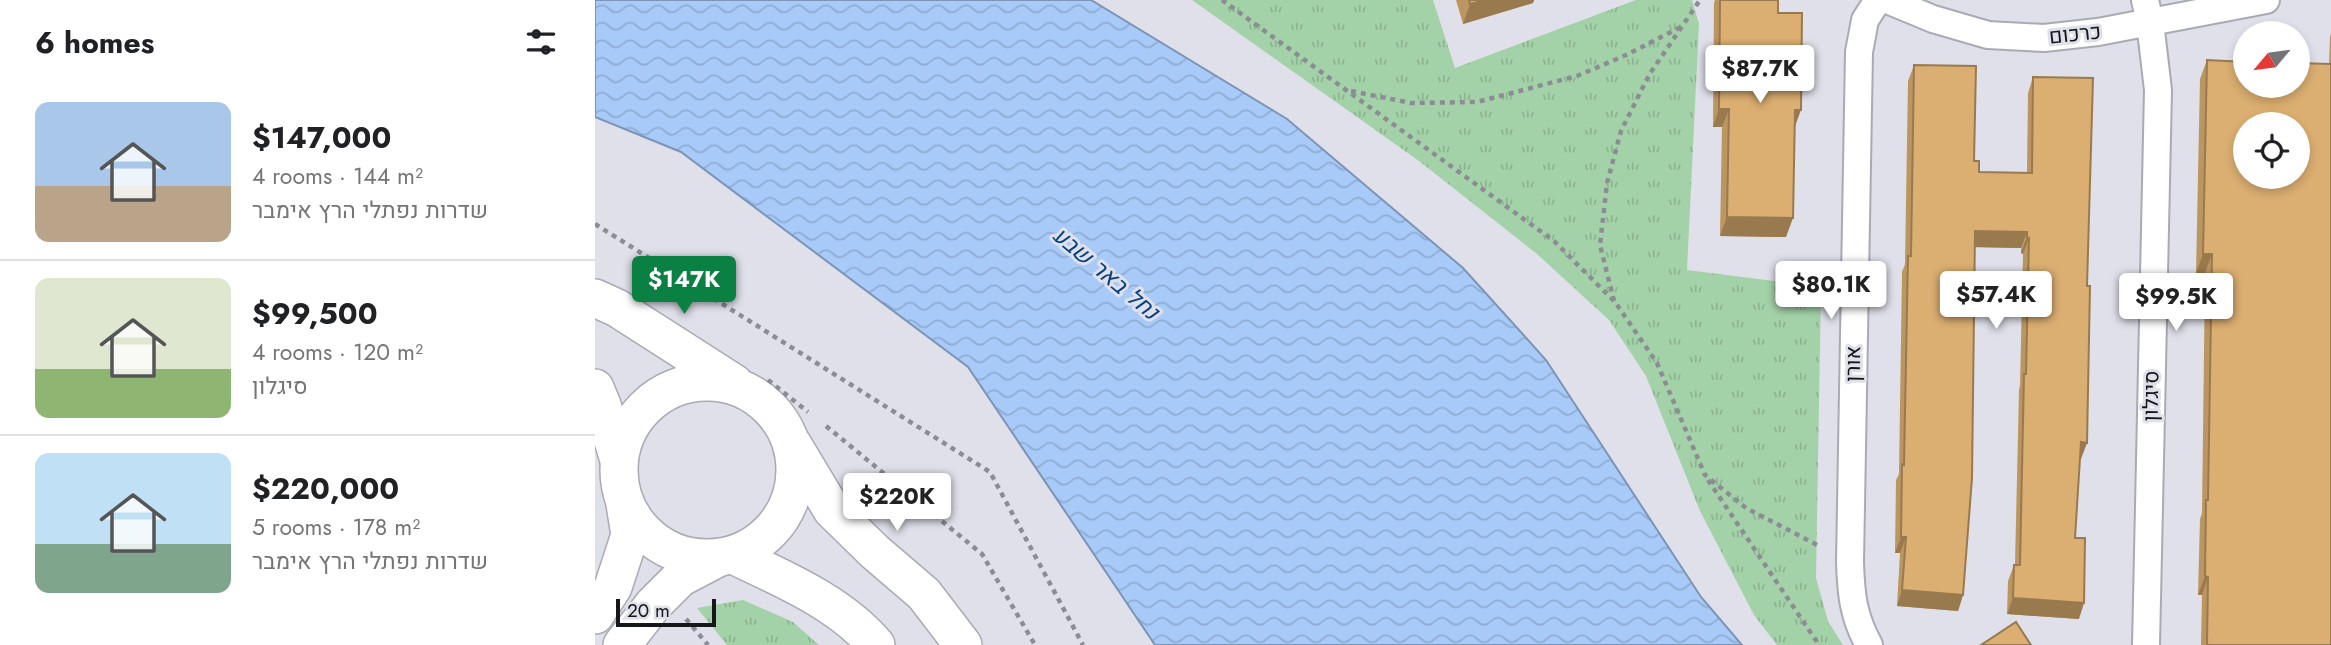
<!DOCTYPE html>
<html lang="en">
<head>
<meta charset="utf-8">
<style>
  :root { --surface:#fff; --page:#f6f6f6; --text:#202124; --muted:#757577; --line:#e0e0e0; --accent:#0b8043 }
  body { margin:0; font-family:Jost,Heebo,sans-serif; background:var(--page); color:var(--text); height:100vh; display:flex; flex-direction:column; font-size:26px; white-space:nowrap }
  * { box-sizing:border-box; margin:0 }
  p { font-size:23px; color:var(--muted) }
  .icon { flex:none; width:38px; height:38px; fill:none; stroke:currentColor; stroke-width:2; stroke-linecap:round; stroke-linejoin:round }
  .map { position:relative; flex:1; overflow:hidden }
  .details { display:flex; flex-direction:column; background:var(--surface); width:595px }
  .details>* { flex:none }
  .needle { width:46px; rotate:241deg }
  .controls { position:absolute; left:1638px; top:21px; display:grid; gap:14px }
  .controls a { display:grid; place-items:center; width:77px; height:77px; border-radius:50%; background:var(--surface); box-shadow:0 4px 10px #0003; font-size:35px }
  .scale { position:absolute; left:21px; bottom:18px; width:100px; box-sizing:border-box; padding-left:7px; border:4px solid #16171a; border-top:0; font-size:19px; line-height:24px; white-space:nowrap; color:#16171a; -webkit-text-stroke:5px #dfe0ea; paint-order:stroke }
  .price { position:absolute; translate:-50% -60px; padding:0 16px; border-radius:7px; background:#fff; color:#222; font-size:23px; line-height:46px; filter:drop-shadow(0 2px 4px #0008) }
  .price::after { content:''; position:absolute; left:50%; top:42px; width:21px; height:16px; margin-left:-10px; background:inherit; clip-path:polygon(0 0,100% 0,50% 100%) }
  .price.active { background:var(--accent); color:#fff }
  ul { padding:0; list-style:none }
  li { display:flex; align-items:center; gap:21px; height:175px; padding:0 35px }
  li+li { border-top:2px solid var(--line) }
  li span { display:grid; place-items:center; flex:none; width:196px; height:140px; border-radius:14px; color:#555 }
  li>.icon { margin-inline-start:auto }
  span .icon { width:84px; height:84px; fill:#fffc; stroke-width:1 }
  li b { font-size:30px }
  h2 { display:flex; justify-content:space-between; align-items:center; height:84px; padding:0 35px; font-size:30px }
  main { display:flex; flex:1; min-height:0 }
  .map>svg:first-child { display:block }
  .grass { fill:url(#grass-tufts) }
  .water { fill:url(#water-waves); stroke:#7c94b5; stroke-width:2 }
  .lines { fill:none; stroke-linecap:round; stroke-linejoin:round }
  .street-casing { stroke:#a9aab4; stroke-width:30 }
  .secondary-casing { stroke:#a9aab4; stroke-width:40 }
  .path { stroke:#8c8d94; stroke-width:4.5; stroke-dasharray:5 5; stroke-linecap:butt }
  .street { stroke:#fff; stroke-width:26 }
  .secondary { stroke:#fff; stroke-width:37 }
  .wall { fill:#bc9661 }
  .shaded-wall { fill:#997a4f }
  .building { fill:#dbae71; stroke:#997a4f; stroke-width:2; fill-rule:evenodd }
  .labels { text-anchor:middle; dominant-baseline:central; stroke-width:6; stroke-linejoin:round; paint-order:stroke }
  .street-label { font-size:21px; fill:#16171a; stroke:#dfe0ea }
  .water-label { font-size:23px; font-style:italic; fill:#054183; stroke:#dfe0ea }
</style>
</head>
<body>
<main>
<section class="details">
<h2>6 homes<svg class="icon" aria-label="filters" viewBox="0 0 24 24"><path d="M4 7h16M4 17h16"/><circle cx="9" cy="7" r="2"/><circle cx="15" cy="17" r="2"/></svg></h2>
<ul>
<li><span style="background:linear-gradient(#a9c7e8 60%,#b9a48a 0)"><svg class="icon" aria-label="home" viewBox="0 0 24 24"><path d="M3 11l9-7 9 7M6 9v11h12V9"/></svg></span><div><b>$147,000</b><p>4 rooms · 144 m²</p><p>שדרות נפתלי הרץ אימבר</p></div></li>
<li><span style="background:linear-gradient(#dfe7d0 65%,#8fb573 0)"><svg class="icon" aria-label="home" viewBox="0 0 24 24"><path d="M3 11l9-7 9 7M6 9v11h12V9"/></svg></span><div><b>$99,500</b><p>4 rooms · 120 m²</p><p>סיגלון</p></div></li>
<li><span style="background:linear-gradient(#bfe0f5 65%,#7fa58c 0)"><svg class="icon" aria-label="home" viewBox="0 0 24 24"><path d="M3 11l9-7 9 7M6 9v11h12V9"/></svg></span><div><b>$220,000</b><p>5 rooms · 178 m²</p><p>שדרות נפתלי הרץ אימבר</p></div></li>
</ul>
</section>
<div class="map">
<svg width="1736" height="645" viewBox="0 0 1736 645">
  <defs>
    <pattern id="grass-tufts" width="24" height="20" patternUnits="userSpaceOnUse" patternTransform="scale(1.75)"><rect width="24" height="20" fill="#a4d2a8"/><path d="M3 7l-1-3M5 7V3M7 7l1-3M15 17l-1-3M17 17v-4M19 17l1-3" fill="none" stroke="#8cb490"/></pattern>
    <pattern id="water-waves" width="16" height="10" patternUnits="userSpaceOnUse" patternTransform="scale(1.75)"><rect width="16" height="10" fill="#a7caf8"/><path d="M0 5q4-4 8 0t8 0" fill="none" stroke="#8fadd4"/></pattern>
  </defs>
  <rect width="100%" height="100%" fill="#dfe0ea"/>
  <!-- grass -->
  <g class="grass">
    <polygon points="597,0 838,0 860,68 1041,0 1097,0 1104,24 1092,270 1226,287 1221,578 1233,621 1248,645 1182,645 1159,615 1105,511 1051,376 1014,320 942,254 824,161"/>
    <polygon points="148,600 198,622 224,645 132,645 102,608"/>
  </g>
  <!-- water -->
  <polygon class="water" points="0,0 496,0 692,119 868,268 951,360 1106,597 1147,645 560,645 373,367 86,152 0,117"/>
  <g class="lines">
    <!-- street casing -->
    <g class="street-casing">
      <g id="street">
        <polyline points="1292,0 1338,19 1393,35 1449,38 1503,32 1671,0"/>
        <polyline points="1550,0 1555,22 1563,90 1551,645"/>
        <path d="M1274 645C1258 616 1256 594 1255 562L1264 52 1270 20 1283 0"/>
      </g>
    </g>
    <!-- secondary casing -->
    <g class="secondary-casing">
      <g id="secondary">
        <polyline points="0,298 22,308 139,383"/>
        <circle cx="112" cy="470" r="88"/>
        <polyline points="0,388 7,405 24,460"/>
        <polyline points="198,445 237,510 280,552 329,594 368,645"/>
        <path d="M138 555C188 579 244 602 281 645"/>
        <polyline points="0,615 18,587 35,535 30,504"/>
        <polyline points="27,645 58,605 85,578 123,558"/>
      </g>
    </g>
    <!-- path -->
    <g class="path">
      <polyline points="627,0 959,241 1020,302 1062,363 1110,475 1151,508 1226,547"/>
      <polyline points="756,91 816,103 882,102 982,76 1031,55 1086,27"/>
      <polyline points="0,224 395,472 488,645"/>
      <polyline points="1019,301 1005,245 1012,183 1026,131 1054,75 1105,0"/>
      <polyline points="173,380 213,412"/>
      <polyline points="231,426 387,554 440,645"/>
      <polyline points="1113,480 1224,645"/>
      <polyline points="91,619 113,645"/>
    </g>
    <!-- street -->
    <use href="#street" class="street"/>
    <!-- secondary -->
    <use href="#secondary" class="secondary"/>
  </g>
  <!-- wall -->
  <g class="wall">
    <polygon points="861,0 939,0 938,3 868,24"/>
    <polygon points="1120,0 1183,0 1183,13 1200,128 1191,237 1125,236 1127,127 1118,127 1119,3"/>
    <polygon points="1736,33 1736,645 1606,645 1607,595 1603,595 1605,519 1607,513 1610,273 1601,273 1605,79 1612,60 1734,64 1735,37"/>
    <polygon points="1319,65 1379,161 1384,172 1432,173 1433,93 1438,77 1486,459 1485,459 1480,538 1484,619 1412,614 1413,581 1419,565 1420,565 1424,390 1425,385 1428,254 1426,253 1426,248 1380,247 1368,595 1363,611 1302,606 1305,553 1300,553 1301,480 1304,474 1307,272 1310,264 1313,81"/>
  </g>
  <!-- shaded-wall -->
  <g class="shaded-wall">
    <polygon points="890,0 939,0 938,3 868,24 875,4"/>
    <polygon points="1124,109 1134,109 1127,127 1118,127"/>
    <polygon points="1200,110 1206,110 1199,129"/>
    <polygon points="1132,217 1198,218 1191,237 1125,236"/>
    <polygon points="1380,231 1432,232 1426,248 1374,247"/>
    <polygon points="1432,237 1434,238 1428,254 1426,253"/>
    <polygon points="1608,254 1617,254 1610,273 1601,273"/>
    <polygon points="1486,442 1492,443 1486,459 1480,458"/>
    <polygon points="1306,537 1311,537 1305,553 1300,553"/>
    <polygon points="1610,576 1613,577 1607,595 1603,595"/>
    <polygon points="1307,590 1368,595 1363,611 1302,606"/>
    <polygon points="1418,598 1489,603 1484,619 1412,614"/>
  </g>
  <!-- building -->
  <g class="building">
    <polygon points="874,0 890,0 875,4"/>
    <polygon points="1125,0 1183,0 1183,13 1207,13 1206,110 1200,110 1198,218 1132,217 1134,109 1124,109"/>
    <path d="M1612 60 1650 62V86H1703V63L1736 64V645H1612L1613 577 1610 576 1611 500H1613L1617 254H1608ZM1650 124H1703V177H1650Z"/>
    <polygon points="1319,65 1381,66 1379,161 1384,161 1384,172 1437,173 1438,77 1498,78 1492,286 1495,286 1492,443 1486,442 1480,538 1490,538 1489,603 1418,598 1419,565 1425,565 1429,374 1431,374 1434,238 1432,237 1432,232 1380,231 1377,478 1368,595 1307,590 1311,537 1306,537 1307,464 1309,465 1313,256 1316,256"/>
    <polygon points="1421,622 1436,645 1386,645"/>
  </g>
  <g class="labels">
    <!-- street labels -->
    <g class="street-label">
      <text transform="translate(1480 34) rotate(-6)">כרכום</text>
      <text transform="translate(1258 364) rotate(-89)">אורן</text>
      <text transform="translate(1556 396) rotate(-89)">סיגלון</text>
    </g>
    <!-- water labels -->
    <g class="water-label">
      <text transform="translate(511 273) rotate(40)">נחל באר שבע</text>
    </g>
  </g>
</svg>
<div class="controls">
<a><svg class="needle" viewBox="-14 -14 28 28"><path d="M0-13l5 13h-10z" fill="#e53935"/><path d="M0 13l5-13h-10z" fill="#757577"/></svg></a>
<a><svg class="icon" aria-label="locate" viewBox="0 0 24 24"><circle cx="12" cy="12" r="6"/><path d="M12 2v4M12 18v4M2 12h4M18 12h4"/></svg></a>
</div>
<div class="scale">20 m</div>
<b class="price" style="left:1165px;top:105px">$87.7K</b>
<b class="price active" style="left:89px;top:316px">$147K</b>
<b class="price" style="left:1236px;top:321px">$80.1K</b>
<b class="price" style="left:1401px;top:331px">$57.4K</b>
<b class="price" style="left:1581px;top:333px">$99.5K</b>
<b class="price" style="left:302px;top:533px">$220K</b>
</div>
</main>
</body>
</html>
